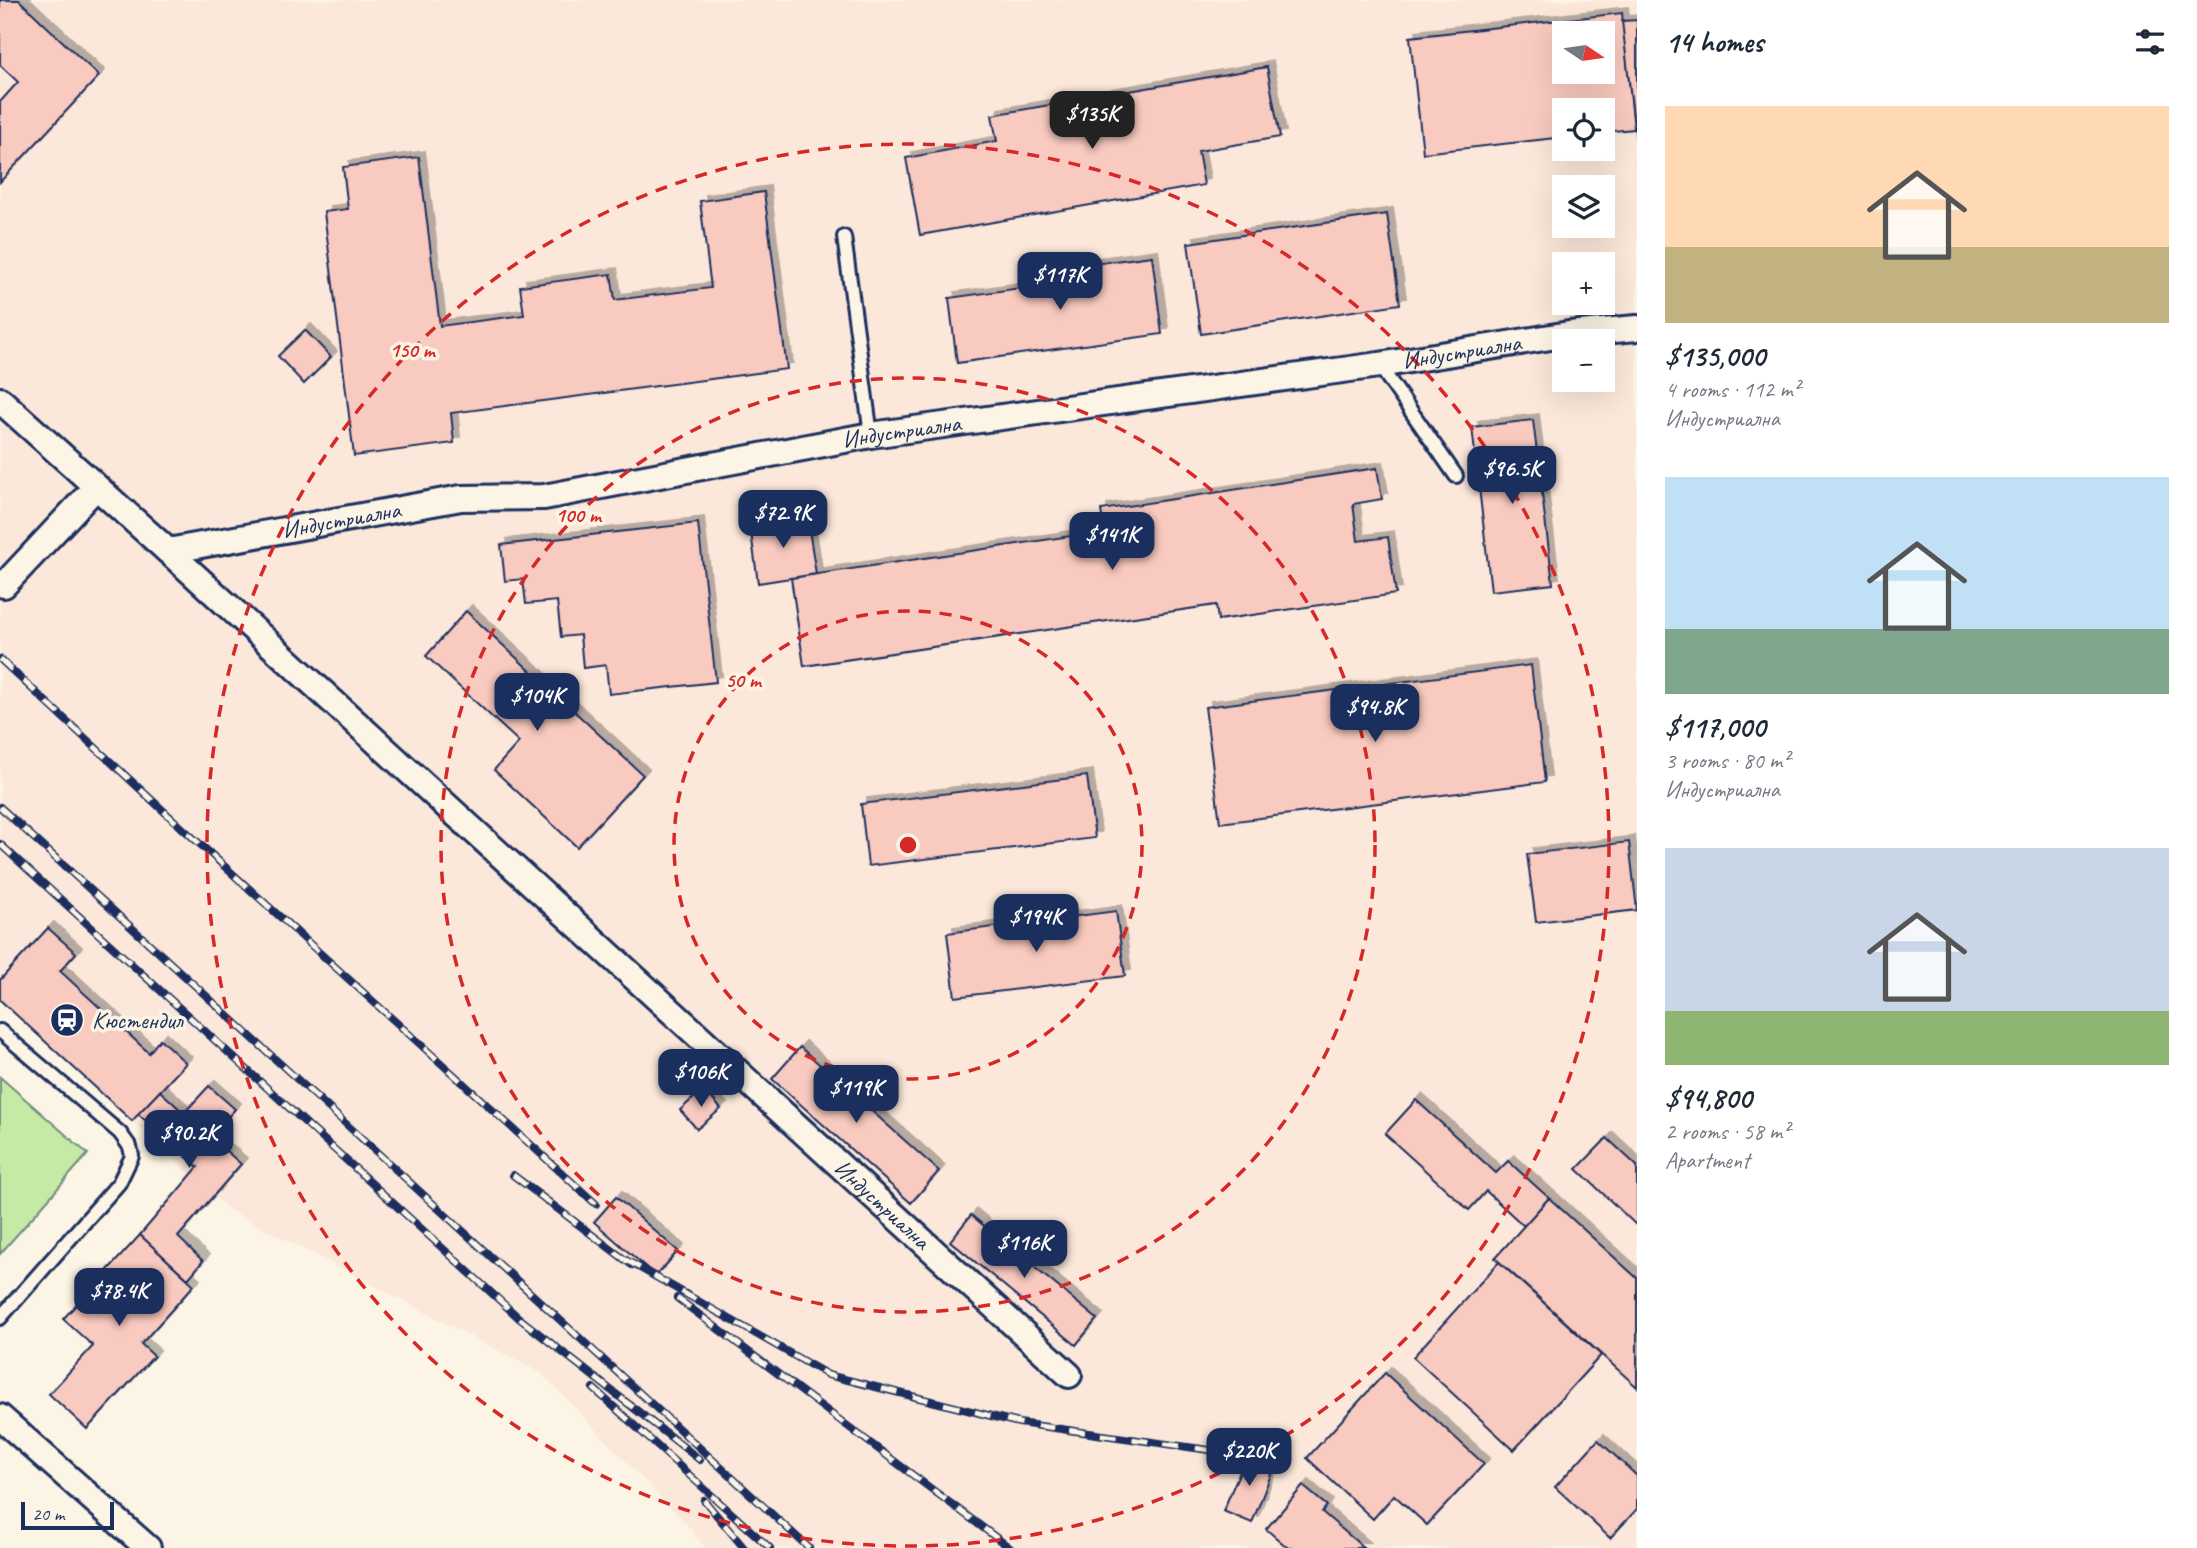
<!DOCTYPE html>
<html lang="en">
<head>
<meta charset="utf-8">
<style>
  :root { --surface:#fff; --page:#f2f2f3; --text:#1f2937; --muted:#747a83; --accent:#1b2f5e }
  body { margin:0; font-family:Caveat,sans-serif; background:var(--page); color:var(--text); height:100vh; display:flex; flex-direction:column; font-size:26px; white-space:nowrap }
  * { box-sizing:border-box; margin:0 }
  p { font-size:23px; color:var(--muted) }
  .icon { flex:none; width:38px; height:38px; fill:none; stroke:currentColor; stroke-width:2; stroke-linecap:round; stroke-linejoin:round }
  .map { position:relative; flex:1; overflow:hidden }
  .details { display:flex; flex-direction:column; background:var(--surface); width:560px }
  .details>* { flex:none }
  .needle { width:46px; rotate:103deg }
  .buttons { position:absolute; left:1552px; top:21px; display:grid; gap:14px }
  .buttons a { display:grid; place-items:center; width:63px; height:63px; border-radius:0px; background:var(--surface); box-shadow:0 7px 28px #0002; font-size:35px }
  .scale { position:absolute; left:21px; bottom:18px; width:93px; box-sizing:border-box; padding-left:7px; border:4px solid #1b2f5e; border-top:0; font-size:19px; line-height:24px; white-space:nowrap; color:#1b2f5e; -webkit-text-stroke:5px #fcf5e5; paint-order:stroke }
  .price { position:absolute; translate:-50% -60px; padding:0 16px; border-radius:14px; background:var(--accent); color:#fff; font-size:23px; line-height:46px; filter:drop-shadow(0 2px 4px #0008) }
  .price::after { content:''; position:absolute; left:50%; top:42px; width:21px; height:16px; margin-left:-10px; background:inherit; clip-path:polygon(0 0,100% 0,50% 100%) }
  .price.on { background:#222; color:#fff }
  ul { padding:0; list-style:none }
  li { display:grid; align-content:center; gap:14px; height:371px; padding:0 28px }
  li span { display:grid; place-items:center; height:217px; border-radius:0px; color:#555 }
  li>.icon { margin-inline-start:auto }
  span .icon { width:126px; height:126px; fill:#fffc; stroke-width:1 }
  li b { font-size:30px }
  h2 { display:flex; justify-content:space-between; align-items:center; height:84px; padding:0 28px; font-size:30px }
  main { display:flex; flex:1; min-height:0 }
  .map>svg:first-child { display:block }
  .built { fill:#fbe8da; fill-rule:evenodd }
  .green { fill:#c4eaa5; stroke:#708c82; stroke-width:2 }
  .building { fill:#f9cabf; stroke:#1b2f5e; stroke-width:2; fill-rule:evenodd; filter:url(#shadow) }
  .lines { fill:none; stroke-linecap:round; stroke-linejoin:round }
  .service-casing { stroke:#1b2f5e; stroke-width:18 }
  .minor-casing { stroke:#1b2f5e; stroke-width:30 }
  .service { stroke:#fcf5e5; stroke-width:12 }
  .minor { stroke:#fcf5e5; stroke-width:24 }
  .rail-casing { stroke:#1b2f5e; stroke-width:8 }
  .rail { stroke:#fcf5e5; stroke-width:5; stroke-dasharray:16; stroke-linecap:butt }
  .ring { fill:none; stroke:#d62828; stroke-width:3.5; stroke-dasharray:12 9 }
  .labels { text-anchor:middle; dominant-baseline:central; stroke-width:7; stroke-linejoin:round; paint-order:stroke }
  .street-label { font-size:24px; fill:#1b2f5e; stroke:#fcf5e5 }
  .poi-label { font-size:24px; fill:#1b2f5e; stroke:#fcf5e5; text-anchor:start }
  .centre { fill:#d62828; stroke:#fcf5e5; stroke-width:3.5 }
  .ring-label { font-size:21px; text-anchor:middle; font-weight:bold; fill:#d62828; stroke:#fcf5e5; stroke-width:7; stroke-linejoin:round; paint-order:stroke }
</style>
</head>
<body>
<main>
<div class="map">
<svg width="1637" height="1548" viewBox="0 0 1637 1548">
  <defs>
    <filter id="shadow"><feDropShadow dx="6" dy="-6" stdDeviation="0" flood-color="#0004"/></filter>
  </defs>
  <rect width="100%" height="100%" fill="#fcf5e5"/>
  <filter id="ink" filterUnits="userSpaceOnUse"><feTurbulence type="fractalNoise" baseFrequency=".0143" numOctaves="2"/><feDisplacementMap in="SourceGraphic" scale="14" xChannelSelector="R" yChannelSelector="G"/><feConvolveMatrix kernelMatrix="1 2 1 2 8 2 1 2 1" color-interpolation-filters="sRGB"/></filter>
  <g filter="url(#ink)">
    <!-- built -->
    <path class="built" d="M0 0H1637V1548H705L687 1525 541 1373 229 1210 0 1000ZM1564 33H1603V72H1564ZM1564 110H1603V149H1564ZM1564 187H1603V226H1564ZM1564 264H1603V303H1564ZM1564 341H1603V380H1564Z"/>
    <!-- green -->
    <polygon class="green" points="0,1077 88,1154 0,1254"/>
    <!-- building -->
    <g class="building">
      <polygon points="0,0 19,0 99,76 0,182 0,102 18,82 0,65"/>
      <path d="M1622 13 1634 129 1603 132V110H1564V137L1423 153 1410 37ZM1564 33H1603V72H1564Z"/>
      <polygon points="1637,20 1637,149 1622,21"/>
      <polygon points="1267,67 1280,137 1198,151 1204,185 920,235 906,158 997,141 992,115"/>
      <polygon points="419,157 440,326 524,315 520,286 611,274 615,300 711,288 700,201 764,192 787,369 451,413 454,443 354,456 324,212 348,209 343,167"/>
      <polygon points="1387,214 1400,304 1201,334 1188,243"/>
      <polygon points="1152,256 1162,334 957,363 949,298 1050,284 1048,270"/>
      <polygon points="305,330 331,357 304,384 278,356"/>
      <polygon points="1533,420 1553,584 1491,591 1472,427"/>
      <polygon points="1377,468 1382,499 1353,504 1358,541 1388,537 1396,594 1218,620 1216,605 804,666 791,578 1104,531 1101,510"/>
      <polygon points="807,517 816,574 758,583 750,525"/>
      <polygon points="698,523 716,682 609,694 606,665 583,668 580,635 561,637 557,601 526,604 523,579 505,581 501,545"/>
      <polygon points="466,611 643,775 577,847 494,770 519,742 426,656"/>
      <polygon points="1531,665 1545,782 1220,823 1205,707"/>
      <polygon points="1087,776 1095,838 868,866 861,804"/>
      <polygon points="1629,842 1637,910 1536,922 1527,854"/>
      <polygon points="1116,911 1125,976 955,997 947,933"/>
      <polygon points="48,928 76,953 60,971 149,1053 160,1039 186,1063 132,1121 0,1000 0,980"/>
      <polygon points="800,1047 939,1171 911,1203 772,1079"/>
      <polygon points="209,1086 235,1109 210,1137 241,1164 178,1237 203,1261 188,1279 140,1235 198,1167 138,1114 160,1091 184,1113"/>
      <polygon points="704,1089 721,1109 697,1129 680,1110"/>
      <polygon points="1416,1100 1496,1173 1508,1161 1549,1198 1524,1226 1486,1191 1469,1210 1385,1134"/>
      <polygon points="1607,1138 1637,1166 1637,1226 1577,1169"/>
      <polygon points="616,1197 678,1251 656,1276 594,1222"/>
      <polygon points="1549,1198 1637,1278 1637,1387 1495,1258"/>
      <polygon points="971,1215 1097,1319 1076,1345 950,1241"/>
      <polygon points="140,1235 194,1285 141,1344 154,1356 87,1429 49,1394 93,1346 63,1319"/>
      <polygon points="1499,1262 1601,1355 1514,1450 1413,1357"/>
      <polygon points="1385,1373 1484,1464 1427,1525 1394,1495 1373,1519 1307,1458"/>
      <polygon points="1598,1440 1637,1476 1637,1509 1610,1538 1555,1487"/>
      <polygon points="1248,1452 1275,1464 1252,1523 1223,1511"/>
      <polygon points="1303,1486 1327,1506 1322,1512 1364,1548 1288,1548 1266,1529"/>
    </g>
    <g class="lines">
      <!-- service casing -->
      <g class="service-casing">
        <g id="service">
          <polyline points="844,237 871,435"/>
          <polyline points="1379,365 1456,476"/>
          <polyline points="0,1031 120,1133 130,1147 132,1156 119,1183 0,1318"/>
        </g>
      </g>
      <!-- minor casing -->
      <g class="minor-casing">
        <g id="minor">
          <path id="s1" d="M0 400 168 551 461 498 544 497 871 435 1379 365 1569 334 1637 328"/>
          <path id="s2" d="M168 551 1069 1375"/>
          <polyline points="4,585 96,487"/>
          <polyline points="0,1417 148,1548"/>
        </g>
      </g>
      <!-- service -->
      <use href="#service" class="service"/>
      <!-- minor -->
      <use href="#minor" class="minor"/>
      <!-- rail casing -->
      <g class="rail-casing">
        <g id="rail">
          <polyline points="0,659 168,815 596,1204"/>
          <polyline points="0,807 809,1548"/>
          <polyline points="0,844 519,1318 700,1460"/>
          <polyline points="513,1175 632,1265"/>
          <polyline points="626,1260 828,1375 1019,1423 1223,1452"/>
          <polyline points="677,1298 1010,1548"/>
          <polyline points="593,1388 770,1548"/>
          <polyline points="704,1500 744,1548"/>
        </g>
      </g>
      <!-- rail -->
      <use href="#rail" class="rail"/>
    </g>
  </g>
  <!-- distance rings -->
  <g class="ring">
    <circle cx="908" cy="845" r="234"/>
    <circle cx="908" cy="845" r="467"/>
    <circle cx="908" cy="845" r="701"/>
  </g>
  <!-- icons -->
  <defs>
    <g id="station-disc" transform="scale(1.75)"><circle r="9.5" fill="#1b2f5e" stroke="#fcf5e5"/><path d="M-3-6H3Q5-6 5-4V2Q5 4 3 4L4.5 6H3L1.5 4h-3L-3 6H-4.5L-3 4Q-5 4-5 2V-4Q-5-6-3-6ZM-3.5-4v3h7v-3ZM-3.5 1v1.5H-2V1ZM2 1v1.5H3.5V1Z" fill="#fff"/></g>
  </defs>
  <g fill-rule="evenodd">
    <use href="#station-disc" x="67" y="1020"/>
  </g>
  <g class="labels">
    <!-- street labels -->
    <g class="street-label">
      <text stroke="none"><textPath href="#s1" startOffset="1536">Индустриална</textPath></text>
      <text stroke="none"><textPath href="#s1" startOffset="970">Индустриална</textPath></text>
      <text stroke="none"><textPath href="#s1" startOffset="402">Индустриална</textPath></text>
      <text stroke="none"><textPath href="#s2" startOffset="968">Индустриална</textPath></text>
    </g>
    <!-- poi labels -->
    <g class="poi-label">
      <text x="92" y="1020">Кюстендил</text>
    </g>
  </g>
  <circle cx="908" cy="845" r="10" class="centre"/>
  <g class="ring-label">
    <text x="412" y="357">150 m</text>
    <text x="578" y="522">100 m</text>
    <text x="743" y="687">50 m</text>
  </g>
</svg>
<div class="buttons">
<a><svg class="needle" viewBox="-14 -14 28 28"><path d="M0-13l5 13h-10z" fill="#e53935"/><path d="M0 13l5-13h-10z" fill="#747a83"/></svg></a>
<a><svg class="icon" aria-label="locate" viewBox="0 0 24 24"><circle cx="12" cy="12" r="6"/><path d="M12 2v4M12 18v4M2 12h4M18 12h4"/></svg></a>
<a><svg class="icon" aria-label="layers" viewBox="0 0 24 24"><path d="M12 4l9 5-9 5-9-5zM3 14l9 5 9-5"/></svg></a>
<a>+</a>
<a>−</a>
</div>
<div class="scale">20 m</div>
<b class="price on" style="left:1092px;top:151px">$135K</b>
<b class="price" style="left:1060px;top:312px">$117K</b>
<b class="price" style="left:1512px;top:506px">$96.5K</b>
<b class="price" style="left:783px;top:550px">$72.9K</b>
<b class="price" style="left:1112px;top:572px">$141K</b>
<b class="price" style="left:537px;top:733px">$104K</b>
<b class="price" style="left:1375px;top:744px">$94.8K</b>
<b class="price" style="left:1036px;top:954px">$194K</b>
<b class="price" style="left:701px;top:1109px">$106K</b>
<b class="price" style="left:856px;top:1125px">$119K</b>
<b class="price" style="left:189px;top:1170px">$90.2K</b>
<b class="price" style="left:1024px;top:1280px">$116K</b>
<b class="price" style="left:119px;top:1328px">$78.4K</b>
<b class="price" style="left:1249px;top:1488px">$220K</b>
</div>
<section class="details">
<h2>14 homes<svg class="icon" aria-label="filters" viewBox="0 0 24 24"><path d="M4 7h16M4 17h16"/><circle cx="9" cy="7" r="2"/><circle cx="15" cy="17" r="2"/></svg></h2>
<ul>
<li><span style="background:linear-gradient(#ffd9b3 65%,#c2b280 0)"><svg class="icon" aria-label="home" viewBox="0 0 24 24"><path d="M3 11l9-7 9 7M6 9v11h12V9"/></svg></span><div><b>$135,000</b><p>4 rooms · 112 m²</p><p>Индустриална</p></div></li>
<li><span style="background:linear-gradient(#bfe0f5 70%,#7fa58c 0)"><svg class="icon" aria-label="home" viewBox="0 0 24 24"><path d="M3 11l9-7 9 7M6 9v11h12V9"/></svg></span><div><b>$117,000</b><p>3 rooms · 80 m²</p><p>Индустриална</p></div></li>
<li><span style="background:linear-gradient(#c9d6e8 75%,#8fb573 0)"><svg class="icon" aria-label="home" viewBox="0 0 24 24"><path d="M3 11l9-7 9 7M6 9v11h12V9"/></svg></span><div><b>$94,800</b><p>2 rooms · 58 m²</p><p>Apartment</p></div></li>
</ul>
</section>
</main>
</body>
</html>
